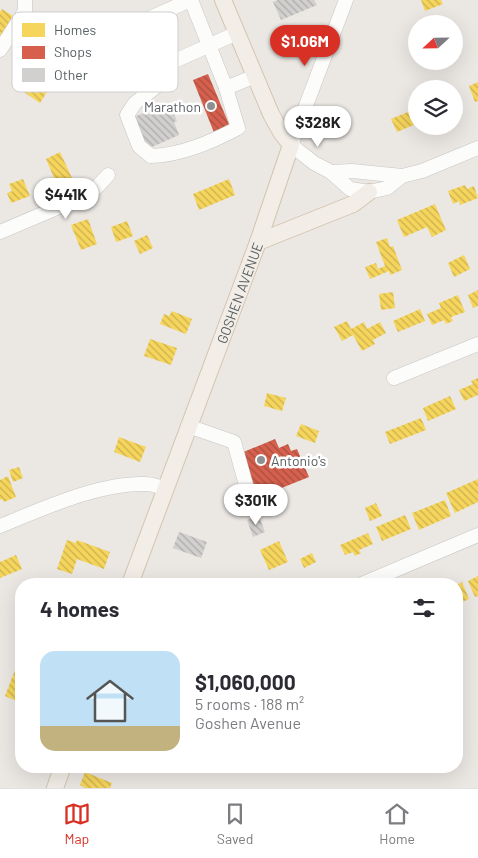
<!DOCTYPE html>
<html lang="en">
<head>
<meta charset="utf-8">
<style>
  :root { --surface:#fff; --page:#f7f7f7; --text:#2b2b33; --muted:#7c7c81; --line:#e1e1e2; --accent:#d93025 }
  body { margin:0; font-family:Barlow,sans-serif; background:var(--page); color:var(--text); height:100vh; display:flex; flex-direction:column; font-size:19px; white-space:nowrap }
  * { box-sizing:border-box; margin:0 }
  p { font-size:16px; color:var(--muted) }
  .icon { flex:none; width:28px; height:28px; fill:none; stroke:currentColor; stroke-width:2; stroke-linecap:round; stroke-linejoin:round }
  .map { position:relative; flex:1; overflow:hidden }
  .details { position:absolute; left:15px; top:578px; width:448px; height:195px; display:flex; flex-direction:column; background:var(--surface); border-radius:20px; box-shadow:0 5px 20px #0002 }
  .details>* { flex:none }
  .needle { width:32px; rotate:248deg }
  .tools { position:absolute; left:408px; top:15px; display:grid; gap:10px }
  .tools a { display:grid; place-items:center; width:55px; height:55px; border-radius:50%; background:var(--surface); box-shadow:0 5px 20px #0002; font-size:25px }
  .price { position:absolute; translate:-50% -42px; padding:0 11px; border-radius:18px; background:#fff; color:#222; font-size:16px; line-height:32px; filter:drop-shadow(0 1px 2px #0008) }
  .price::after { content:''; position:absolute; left:50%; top:30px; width:15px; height:11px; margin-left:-8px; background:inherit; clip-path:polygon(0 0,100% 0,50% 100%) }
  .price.current { background:var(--accent); color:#fff }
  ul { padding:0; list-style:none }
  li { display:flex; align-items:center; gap:15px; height:125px; padding:0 25px }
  li span { display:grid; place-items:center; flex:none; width:140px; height:100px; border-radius:15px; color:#555 }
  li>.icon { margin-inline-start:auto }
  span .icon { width:60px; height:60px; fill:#fffc; stroke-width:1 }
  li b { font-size:21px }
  h2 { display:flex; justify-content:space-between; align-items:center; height:60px; padding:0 25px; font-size:21px }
  .menu { display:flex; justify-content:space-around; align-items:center; height:70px; border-top:1px solid var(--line); background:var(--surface); font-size:14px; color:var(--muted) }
  .menu a { display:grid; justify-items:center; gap:2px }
  .menu .current { color:var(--accent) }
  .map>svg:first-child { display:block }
  .homes { fill:url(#homes-back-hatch) }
  .shops { fill:url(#shops-back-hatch) }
  .building { fill:url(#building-back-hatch) }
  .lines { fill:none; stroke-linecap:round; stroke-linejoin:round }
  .minor-casing { stroke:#c6c6c5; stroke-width:15 }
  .major-casing { stroke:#d4c4b0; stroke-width:18 }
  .minor { stroke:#fcfcfb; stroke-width:14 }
  .major { stroke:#f2eee7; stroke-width:16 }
  .poi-dot { fill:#8d9090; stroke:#fff; stroke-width:2 }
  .labels { text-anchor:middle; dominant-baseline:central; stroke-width:5; stroke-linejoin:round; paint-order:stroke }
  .poi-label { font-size:14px; fill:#5a6063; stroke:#fff; text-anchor:end }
  .street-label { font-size:14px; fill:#5a6063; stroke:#fff }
  .key { fill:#fff; stroke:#cecfd0; stroke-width:1 }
  .key-label { font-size:14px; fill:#5a6063 }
</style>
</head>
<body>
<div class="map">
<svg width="478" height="788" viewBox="0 0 478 788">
  <defs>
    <pattern id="homes-back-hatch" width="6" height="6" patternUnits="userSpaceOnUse" patternTransform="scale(1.25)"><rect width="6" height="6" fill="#f6d55c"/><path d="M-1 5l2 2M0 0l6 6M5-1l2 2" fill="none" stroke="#cab050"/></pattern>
    <pattern id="shops-back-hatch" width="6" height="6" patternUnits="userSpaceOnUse" patternTransform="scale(1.25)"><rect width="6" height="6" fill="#d6604d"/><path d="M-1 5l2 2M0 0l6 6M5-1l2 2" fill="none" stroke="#a74f41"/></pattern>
    <pattern id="building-back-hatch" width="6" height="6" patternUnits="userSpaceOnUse" patternTransform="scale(1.25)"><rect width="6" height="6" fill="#d2d0ce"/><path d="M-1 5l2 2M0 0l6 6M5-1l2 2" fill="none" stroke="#adacab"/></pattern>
  </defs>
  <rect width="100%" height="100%" fill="#ebe8e4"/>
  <!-- homes -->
  <g class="homes">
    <polygon points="421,0 441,0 443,4 425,11"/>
    <polygon points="2,9 13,16 0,36 0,12"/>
    <polygon points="58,12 86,30 40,103 12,84"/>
    <polygon points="478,82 478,101 475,102 469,86"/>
    <polygon points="415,109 416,124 397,132 391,119"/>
    <polygon points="60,152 72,178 57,185 46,159"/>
    <polygon points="23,179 30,196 11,203 7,193 12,191 9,184"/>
    <polygon points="229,179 235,195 199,210 193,194"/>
    <polygon points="465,185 467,189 474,186 478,198 460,205 459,201 453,204 448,191"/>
    <polygon points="435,204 446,230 432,237 427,227 404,237 397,220"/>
    <polygon points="88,219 97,244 81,250 71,225"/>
    <polygon points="127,221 133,236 116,242 111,227"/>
    <polygon points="147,235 153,248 140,254 134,241"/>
    <polygon points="387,238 390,247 393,246 402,270 390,275 389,271 370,279 365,267 376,263 378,269 385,266 376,242"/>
    <polygon points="464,255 470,269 454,277 448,263"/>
    <polygon points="478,290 478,306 473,308 468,295"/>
    <polygon points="393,292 395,308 381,310 379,294"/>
    <polygon points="458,295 465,312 451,317 453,321 446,324 444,320 432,325 427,314 441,308 439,303"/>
    <polygon points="420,309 425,321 398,332 393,321"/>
    <polygon points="172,311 192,319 186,334 160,324 164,314 169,316"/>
    <polygon points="347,321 351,329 364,322 367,329 380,322 386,333 373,340 375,344 362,351 353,335 342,341 334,327"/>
    <polygon points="150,339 177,348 171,365 144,356"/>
    <polygon points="478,378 478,395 464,401 459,390 473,384 471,381"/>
    <polygon points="267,393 286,398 282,411 264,406"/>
    <polygon points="450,396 456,409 428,421 423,408"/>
    <polygon points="421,418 426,430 390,444 385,432"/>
    <polygon points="301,424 319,431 315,443 296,436"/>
    <polygon points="119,437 146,447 140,462 114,452"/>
    <polygon points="19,467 23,478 13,482 9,470"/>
    <polygon points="8,476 16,497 4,502 2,499 0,500 0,480"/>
    <polygon points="478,479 478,502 455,513 446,493"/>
    <polygon points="445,500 451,516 419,530 412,513"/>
    <polygon points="376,503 382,516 370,521 365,508"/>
    <polygon points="405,515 411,529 382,541 376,527"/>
    <polygon points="368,533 373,544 359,550 361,553 355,556 353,552 345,555 340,545"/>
    <polygon points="67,540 76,543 77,540 110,552 104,569 77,559 72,574 57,569"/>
    <polygon points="279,541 288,562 269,570 260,550"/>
    <polygon points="312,553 316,562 304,568 300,559"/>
    <polygon points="16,555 22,569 0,578 0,562"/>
    <polygon points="478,576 478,596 475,597 468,581"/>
    <polygon points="462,582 469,599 456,605 456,585"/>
    <polygon points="17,665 21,667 21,703 5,696"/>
    <polygon points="85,772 112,783 110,788 85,788 80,785"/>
  </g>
  <!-- shops -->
  <g class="shops">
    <polygon points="208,74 231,129 215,135 193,80"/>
    <polygon points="275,439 279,448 288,444 291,451 297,449 309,477 259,497 241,453"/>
  </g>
  <!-- building -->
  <g class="building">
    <polygon points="278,0 314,0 317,5 281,20 273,2"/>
    <polygon points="169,102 177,121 174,122 179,135 145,150 132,118"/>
    <polygon points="259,516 265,532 253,537 247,520"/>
    <polygon points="179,532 207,542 201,558 173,548"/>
  </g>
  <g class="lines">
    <!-- minor casing -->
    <g class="minor-casing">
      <g id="minor">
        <polyline points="191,0 226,88 255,76"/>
        <polyline points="346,0 291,145 314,163 331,172 350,189 369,192 387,188 402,176"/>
        <polyline points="0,50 25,11 25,0"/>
        <path d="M161 67C151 53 143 40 139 23L190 0"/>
        <path d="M226 88 238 128C211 142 182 155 151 156L139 146 127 115 135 103 157 86 161 67 237 33"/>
        <polyline points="331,172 352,171 402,176 422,171 478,148"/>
        <polyline points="0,232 87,195 97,187 108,175"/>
        <polyline points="394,378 478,344"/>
        <polyline points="188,426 234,442 253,510"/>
        <path d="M0 526C42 509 100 482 146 484 152 484 159 487 165 488"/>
        <polyline points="362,584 478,535"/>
      </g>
    </g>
    <!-- major casing -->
    <g class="major-casing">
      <g id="major">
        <polyline points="258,242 353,204 369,192"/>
        <path id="s1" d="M130 584 258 242 291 145 281 132 271 114 223 0"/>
        <polyline points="55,788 63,766"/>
      </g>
    </g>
    <!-- minor -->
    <use href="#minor" class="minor"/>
    <!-- major -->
    <use href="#major" class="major"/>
  </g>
  <!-- markers -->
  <g class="poi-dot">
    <circle cx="211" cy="106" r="5"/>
    <circle cx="261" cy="460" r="5"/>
  </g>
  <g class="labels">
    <!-- poi labels -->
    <g class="poi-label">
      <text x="201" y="106">Marathon</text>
      <text x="271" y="460" text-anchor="start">Antonio's</text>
    </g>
    <!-- street labels -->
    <g class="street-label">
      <text stroke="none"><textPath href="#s1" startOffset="311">GOSHEN AVENUE</textPath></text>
    </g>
  </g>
  <!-- legend -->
  <rect x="12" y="12" width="166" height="80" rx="8" class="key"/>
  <rect x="22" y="23" width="23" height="14" fill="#f6d55c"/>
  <rect x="22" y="46" width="23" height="13" fill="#d6604d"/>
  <rect x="22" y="68" width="23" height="14" fill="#d2d0ce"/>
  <g class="key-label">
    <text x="54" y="35">Homes</text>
    <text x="54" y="57">Shops</text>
    <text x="54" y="80">Other</text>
  </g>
</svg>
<div class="tools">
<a><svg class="needle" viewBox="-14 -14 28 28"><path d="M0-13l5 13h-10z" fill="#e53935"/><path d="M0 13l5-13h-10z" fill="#7c7c81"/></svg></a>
<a><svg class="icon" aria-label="layers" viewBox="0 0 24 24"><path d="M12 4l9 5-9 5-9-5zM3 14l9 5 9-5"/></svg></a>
</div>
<b class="price current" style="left:305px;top:67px">$1.06M</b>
<b class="price" style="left:318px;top:148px">$328K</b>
<b class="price" style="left:66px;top:220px">$441K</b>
<b class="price" style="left:256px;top:526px">$301K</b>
<section class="details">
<h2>4 homes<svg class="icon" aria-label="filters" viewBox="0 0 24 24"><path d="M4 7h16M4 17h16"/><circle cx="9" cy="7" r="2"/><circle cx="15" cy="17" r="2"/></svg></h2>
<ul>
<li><span style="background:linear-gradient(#bfe0f5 75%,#c2b280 0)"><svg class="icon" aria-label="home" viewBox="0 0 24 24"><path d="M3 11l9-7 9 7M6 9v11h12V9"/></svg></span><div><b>$1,060,000</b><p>5 rooms · 188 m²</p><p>Goshen Avenue</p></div></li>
</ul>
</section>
</div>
<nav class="menu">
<a class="current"><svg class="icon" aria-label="map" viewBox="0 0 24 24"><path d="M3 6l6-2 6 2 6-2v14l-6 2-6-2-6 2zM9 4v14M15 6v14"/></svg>Map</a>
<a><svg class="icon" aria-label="saved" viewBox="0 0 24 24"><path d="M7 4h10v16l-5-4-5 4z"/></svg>Saved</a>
<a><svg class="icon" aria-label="home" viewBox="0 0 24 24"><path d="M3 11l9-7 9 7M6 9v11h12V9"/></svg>Home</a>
</nav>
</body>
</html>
